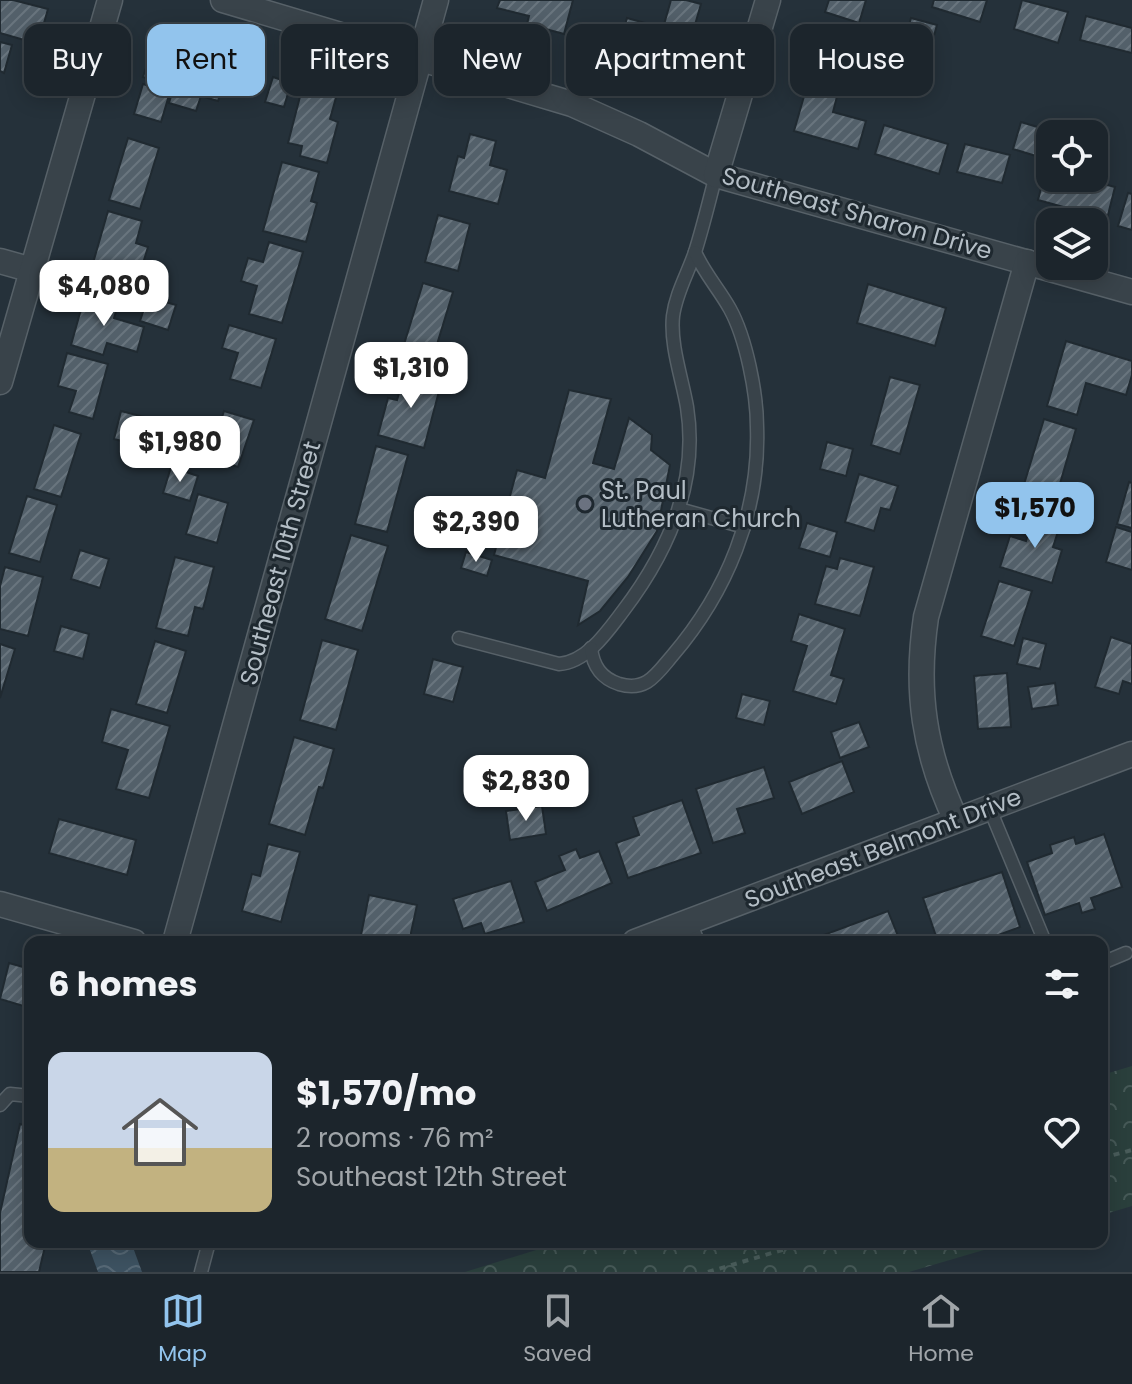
<!DOCTYPE html>
<html lang="en">
<head>
<meta charset="utf-8">
<style>
  :root { --surface:#1c252c; --page:#252d34; --text:#f1f3f6; --muted:#a0a5a9; --line:#3a4248; --accent:#92c4ed }
  body { margin:0; font-family:Poppins,sans-serif; background:var(--page); color:var(--text); height:100vh; display:flex; flex-direction:column; font-size:30px; white-space:nowrap }
  * { box-sizing:border-box; margin:0 }
  p { font-size:26px; color:var(--muted) }
  .icon { flex:none; width:44px; height:44px; fill:none; stroke:currentColor; stroke-width:2; stroke-linecap:round; stroke-linejoin:round }
  .map { position:relative; flex:1; overflow:hidden }
  .sheet { position:absolute; left:24px; top:936px; width:1084px; height:312px; display:flex; flex-direction:column; background:var(--surface); border-radius:16px; box-shadow:0 4px 20px #0003,0 0 0 2px var(--line) }
  .sheet>* { flex:none }
  .hud { position:absolute; left:24px; top:24px; width:1084px; height:72px; display:flex; gap:16px }
  .controls { position:absolute; left:1036px; top:120px; display:grid; gap:16px }
  .controls a { display:grid; place-items:center; width:72px; height:72px; border-radius:16px; background:var(--surface); box-shadow:0 4px 20px #0003,0 0 0 2px var(--line); font-size:40px }
  .price { position:absolute; translate:-50% -68px; padding:0 18px; border-radius:16px; background:#fff; color:#222; font-size:26px; line-height:52px; filter:drop-shadow(0 2px 4px #0008) }
  .price::after { content:''; position:absolute; left:50%; top:48px; width:24px; height:18px; margin-left:-12px; background:inherit; clip-path:polygon(0 0,100% 0,50% 100%) }
  .price.selected { background:var(--accent); color:#111 }
  ul { padding:0; list-style:none }
  li { display:flex; align-items:center; gap:24px; height:200px; padding:0 24px }
  li span { display:grid; place-items:center; flex:none; width:224px; height:160px; border-radius:16px; color:#555 }
  li>.icon { margin-inline-start:auto }
  span .icon { width:96px; height:96px; fill:#fffc; stroke-width:1 }
  li b { font-size:34px }
  h2 { display:flex; justify-content:space-between; align-items:center; height:96px; padding:0 24px; font-size:34px }
  .pill { padding:0 28px; border-radius:16px; background:var(--surface); box-shadow:0 4px 20px #0003,0 0 0 2px var(--line); font-size:28px; line-height:72px }
  .pill.selected { background:var(--accent); color:#111 }
  .dock { display:flex; justify-content:space-around; align-items:center; height:112px; border-top:2px solid var(--line); background:var(--surface); font-size:22px; color:var(--muted) }
  .dock a { display:grid; justify-items:center; gap:4px }
  .dock .selected { color:var(--accent) }
  .map>svg:first-child { display:block }
  .park { fill:url(#park-crowns) }
  .water { fill:url(#water-waves) }
  .building { fill:url(#building-hatch); stroke:#202a31; stroke-width:2 }
  .lines { fill:none; stroke-linecap:round; stroke-linejoin:round }
  .service-casing { stroke:#576168; stroke-width:15 }
  .minor-casing { stroke:#576168; stroke-width:27 }
  .path { stroke:#495c5a; stroke-width:4; stroke-dasharray:6 6; stroke-linecap:butt }
  .service { stroke:#39434a; stroke-width:12 }
  .minor { stroke:#39434a; stroke-width:24 }
  .worship-dot { fill:#6b7280; stroke:#1e282f; stroke-width:3 }
  .labels { text-anchor:middle; dominant-baseline:central; stroke-width:6; stroke-linejoin:round; paint-order:stroke }
  .street-label { font-size:24px; fill:#b4bec6; stroke:#1e282f }
  .poi-label { font-size:24px; fill:#b4bec6; stroke:#1e282f; text-anchor:start }
</style>
</head>
<body>
<div class="map">
<svg width="1132" height="1272" viewBox="0 0 1132 1272">
  <defs>
    <pattern id="park-crowns" width="20" height="18" patternUnits="userSpaceOnUse" patternTransform="scale(2)"><rect width="20" height="18" fill="#2a3f3c"/><path d="M2 6a3 3 0 1 1 6 0M12 15a3 3 0 1 1 6 0" fill="none" stroke="#465957"/></pattern>
    <pattern id="water-waves" width="16" height="10" patternUnits="userSpaceOnUse" patternTransform="scale(2)"><rect width="16" height="10" fill="#3d5261"/><path d="M0 5q4-4 8 0t8 0" fill="none" stroke="#576976"/></pattern>
    <pattern id="building-hatch" width="6" height="6" patternUnits="userSpaceOnUse" patternTransform="scale(2)"><rect width="6" height="6" fill="#53606a"/><path d="M-1 1l2-2M0 6l6-6M5 7l2-2" fill="none" stroke="#69757e"/></pattern>
  </defs>
  <rect width="100%" height="100%" fill="#25313a"/>
  <!-- park -->
  <g class="park">
    <polygon points="1132,1066 1132,1206 1102,1215 1102,1075"/>
    <polygon points="562,1242 1011,1242 909,1272 465,1272"/>
  </g>
  <!-- water -->
  <polygon class="water" points="87,1242 131,1242 142,1272 98,1272"/>
  <!-- building -->
  <g class="building">
    <polygon points="0,0 13,0 48,9 38,44 0,33"/>
    <polygon points="500,0 573,0 564,34 527,24 529,16 497,8"/>
    <polygon points="671,0 686,0 701,4 683,66 618,48 627,18 663,28"/>
    <polygon points="829,0 866,0 859,23 825,12"/>
    <polygon points="934,0 987,0 980,22 932,7"/>
    <polygon points="1022,0 1068,12 1058,43 1014,29"/>
    <polygon points="1086,16 1132,28 1132,53 1080,40"/>
    <polygon points="911,18 937,25 930,50 904,42"/>
    <polygon points="0,42 12,45 4,73 0,71"/>
    <polygon points="154,43 229,67 218,101 201,96 196,111 169,103 174,86 143,77"/>
    <polygon points="813,65 843,73 833,112 866,121 858,149 794,131"/>
    <polygon points="273,77 291,83 284,107 265,102"/>
    <polygon points="143,84 170,92 161,122 134,114"/>
    <polygon points="303,85 337,94 330,119 338,122 327,163 300,156 302,146 288,143"/>
    <polygon points="1021,122 1044,129 1036,156 1013,149"/>
    <polygon points="884,125 948,144 939,174 875,154"/>
    <polygon points="470,134 496,141 490,165 507,170 498,204 449,191 458,156 464,158"/>
    <polygon points="128,138 159,148 140,209 109,200"/>
    <polygon points="965,144 1010,155 1002,183 957,172"/>
    <polygon points="282,162 319,172 311,201 317,203 306,242 263,231"/>
    <polygon points="1046,169 1050,170 1050,178 1081,178 1115,187 1107,219 1038,200"/>
    <polygon points="1128,193 1132,194 1132,230 1118,226"/>
    <polygon points="108,211 142,221 136,243 148,247 137,283 91,270"/>
    <polygon points="438,215 470,224 458,271 425,262"/>
    <polygon points="269,242 303,252 282,323 249,314 257,286 241,281 248,258 263,262"/>
    <polygon points="423,283 453,292 431,364 401,354"/>
    <polygon points="868,284 946,308 935,346 857,323"/>
    <polygon points="85,295 118,305 114,318 144,327 137,352 107,343 103,355 71,345"/>
    <polygon points="148,297 176,305 168,330 140,321"/>
    <polygon points="229,325 276,339 261,388 230,379 238,353 222,348"/>
    <polygon points="1066,341 1132,361 1132,375 1126,395 1086,383 1077,415 1047,406"/>
    <polygon points="67,353 108,364 93,419 69,412 76,391 58,386"/>
    <polygon points="406,370 442,380 424,448 378,435 388,398 397,400"/>
    <polygon points="890,377 920,385 900,454 871,445"/>
    <polygon points="569,390 611,399 593,463 614,469 629,418 652,435 651,450 670,465 657,531 628,577 600,611 578,625 588,581 494,555 517,470 545,478"/>
    <polygon points="121,411 148,418 141,446 114,439"/>
    <polygon points="224,411 254,420 238,467 209,458"/>
    <polygon points="1044,419 1076,429 1054,504 1021,494"/>
    <polygon points="54,425 81,434 61,497 34,489"/>
    <polygon points="827,442 853,449 846,476 820,469"/>
    <polygon points="376,446 408,455 387,532 355,524"/>
    <polygon points="171,467 198,476 190,501 163,493"/>
    <polygon points="859,474 898,486 890,510 881,508 874,531 845,522"/>
    <polygon points="1129,482 1132,483 1132,528 1117,524"/>
    <polygon points="198,494 228,503 217,543 186,534"/>
    <polygon points="27,496 57,505 40,562 9,553"/>
    <polygon points="1035,511 1062,519 1053,547 1062,550 1052,583 1000,567 1010,536 1026,541"/>
    <polygon points="807,523 837,532 830,557 799,548"/>
    <polygon points="1116,527 1132,532 1132,570 1106,562"/>
    <polygon points="351,535 388,546 362,631 325,619"/>
    <polygon points="80,550 109,559 100,588 71,579"/>
    <polygon points="466,552 492,560 487,576 461,568"/>
    <polygon points="175,557 214,567 203,609 195,607 188,636 156,628"/>
    <polygon points="840,558 874,567 860,616 815,604 826,566 837,569"/>
    <polygon points="5,567 43,577 28,636 0,629 0,586"/>
    <polygon points="999,581 1032,591 1014,646 981,636"/>
    <polygon points="799,614 845,629 831,675 844,679 836,704 793,691 807,646 791,641"/>
    <polygon points="61,626 89,634 83,659 54,651"/>
    <polygon points="1111,637 1132,644 1132,684 1123,681 1119,694 1095,687"/>
    <polygon points="1023,638 1046,644 1040,669 1017,664"/>
    <polygon points="322,640 358,650 336,730 300,720"/>
    <polygon points="155,641 186,651 167,713 136,704"/>
    <polygon points="0,644 15,649 0,698"/>
    <polygon points="433,659 463,667 453,702 424,694"/>
    <polygon points="1007,673 1011,727 978,729 974,676"/>
    <polygon points="1055,683 1058,705 1032,709 1028,687"/>
    <polygon points="742,694 770,701 764,725 736,718"/>
    <polygon points="111,709 170,726 149,798 116,789 128,750 102,742"/>
    <polygon points="859,722 869,747 840,758 831,732"/>
    <polygon points="294,737 334,749 323,788 319,787 305,835 269,824"/>
    <polygon points="842,761 854,792 802,814 789,782"/>
    <polygon points="764,767 774,798 737,809 745,833 713,843 696,789"/>
    <polygon points="682,800 701,853 628,878 616,843 639,835 633,817"/>
    <polygon points="542,806 546,834 510,840 506,811"/>
    <polygon points="59,819 136,840 127,875 49,853"/>
    <polygon points="1104,834 1122,887 1091,898 1095,909 1082,913 1079,903 1045,915 1027,862 1052,853 1050,845 1074,837 1076,844"/>
    <polygon points="268,844 300,852 281,922 242,911 252,874 260,876"/>
    <polygon points="576,849 580,858 599,851 612,883 547,911 535,882 565,870 559,856"/>
    <polygon points="1002,872 1020,927 990,938 992,942 938,942 923,898"/>
    <polygon points="511,881 524,922 485,934 481,923 463,929 453,899"/>
    <polygon points="369,895 417,905 409,942 361,935"/>
    <polygon points="888,911 900,941 823,942 821,936"/>
    <polygon points="9,963 30,969 30,1008 0,999"/>
    <polygon points="20,1124 30,1127 30,1242 46,1242 39,1272 0,1272 0,1213"/>
  </g>
  <g class="lines">
    <!-- service casing -->
    <g class="service-casing">
      <g id="service">
        <polyline points="679,509 744,527"/>
        <path d="M459 638 559 664C587 662 607 632 623 611 668 552 699 483 687 407 682 378 670 345 673 316 676 293 688 273 695 252 703 227 709 201 716 175"/>
        <path d="M591 648C593 666 601 678 619 684 646 692 656 675 672 656 727 592 760 512 757 427 757 393 746 338 730 309 719 289 704 273 695 252"/>
        <polyline points="989,807 1045,942"/>
        <polyline points="690,921 698,942"/>
        <polyline points="1102,963 1126,953"/>
        <polyline points="0,1105 10,1094 30,1096"/>
        <polyline points="201,1272 209,1242"/>
      </g>
    </g>
    <!-- minor casing -->
    <g class="minor-casing">
      <g id="minor">
        <polyline points="223,0 572,104 639,134 716,175 1132,292"/>
        <polyline points="716,175 768,0"/>
        <polyline points="0,261 32,270"/>
        <polyline points="0,382 110,0"/>
        <path d="M956 820C924 752 915 691 926 617L1027 262"/>
        <polyline points="0,904 134,942"/>
        <polyline points="175,942 436,0"/>
        <polyline points="635,942 1132,754"/>
      </g>
    </g>
    <!-- path -->
    <g class="path">
      <polyline points="1102,1158 1132,1150"/>
      <polyline points="708,1272 809,1242"/>
    </g>
    <!-- service -->
    <use href="#service" class="service"/>
    <!-- minor -->
    <use href="#minor" class="minor"/>
  </g>
  <!-- markers -->
  <circle class="worship-dot" cx="585" cy="504" r="8"/>
  <g class="labels">
    <!-- street labels -->
    <g class="street-label">
      <text transform="translate(857 213) rotate(16)">Southeast Sharon Drive</text>
      <text transform="translate(280 563) rotate(-75)">Southeast 10th Street</text>
      <text transform="translate(883 848) rotate(-21)">Southeast Belmont Drive</text>
    </g>
    <!-- poi labels -->
    <g class="poi-label">
      <text x="601" y="490">St. Paul<tspan x="601" dy="28">Lutheran Church</tspan></text>
    </g>
  </g>
</svg>
<div class="controls">
<a><svg class="icon" aria-label="locate" viewBox="0 0 24 24"><circle cx="12" cy="12" r="6"/><path d="M12 2v4M12 18v4M2 12h4M18 12h4"/></svg></a>
<a><svg class="icon" aria-label="layers" viewBox="0 0 24 24"><path d="M12 4l9 5-9 5-9-5zM3 14l9 5 9-5"/></svg></a>
</div>
<b class="price" style="left:104px;top:328px">$4,080</b>
<b class="price" style="left:411px;top:410px">$1,310</b>
<b class="price" style="left:180px;top:484px">$1,980</b>
<b class="price selected" style="left:1035px;top:550px">$1,570</b>
<b class="price" style="left:476px;top:564px">$2,390</b>
<b class="price" style="left:526px;top:823px">$2,830</b>
<div class="hud">
<a class="pill">Buy</a>
<a class="pill selected">Rent</a>
<a class="pill">Filters</a>
<a class="pill">New</a>
<a class="pill">Apartment</a>
<a class="pill">House</a>
</div>
<section class="sheet">
<h2>6 homes<svg class="icon" aria-label="filters" viewBox="0 0 24 24"><path d="M4 7h16M4 17h16"/><circle cx="9" cy="7" r="2"/><circle cx="15" cy="17" r="2"/></svg></h2>
<ul>
<li><span style="background:linear-gradient(#c9d6e8 60%,#c2b280 0)"><svg class="icon" aria-label="home" viewBox="0 0 24 24"><path d="M3 11l9-7 9 7M6 9v11h12V9"/></svg></span><div><b>$1,570/mo</b><p>2 rooms · 76 m²</p><p>Southeast 12th Street</p></div><svg class="icon" aria-label="heart" viewBox="0 0 24 24"><path d="M12 20l-8-8c-3-5 5-10 8-4 3-6 11-1 8 4z"/></svg></li>
</ul>
</section>
</div>
<nav class="dock">
<a class="selected"><svg class="icon" aria-label="map" viewBox="0 0 24 24"><path d="M3 6l6-2 6 2 6-2v14l-6 2-6-2-6 2zM9 4v14M15 6v14"/></svg>Map</a>
<a><svg class="icon" aria-label="saved" viewBox="0 0 24 24"><path d="M7 4h10v16l-5-4-5 4z"/></svg>Saved</a>
<a><svg class="icon" aria-label="home" viewBox="0 0 24 24"><path d="M3 11l9-7 9 7M6 9v11h12V9"/></svg>Home</a>
</nav>
</body>
</html>
